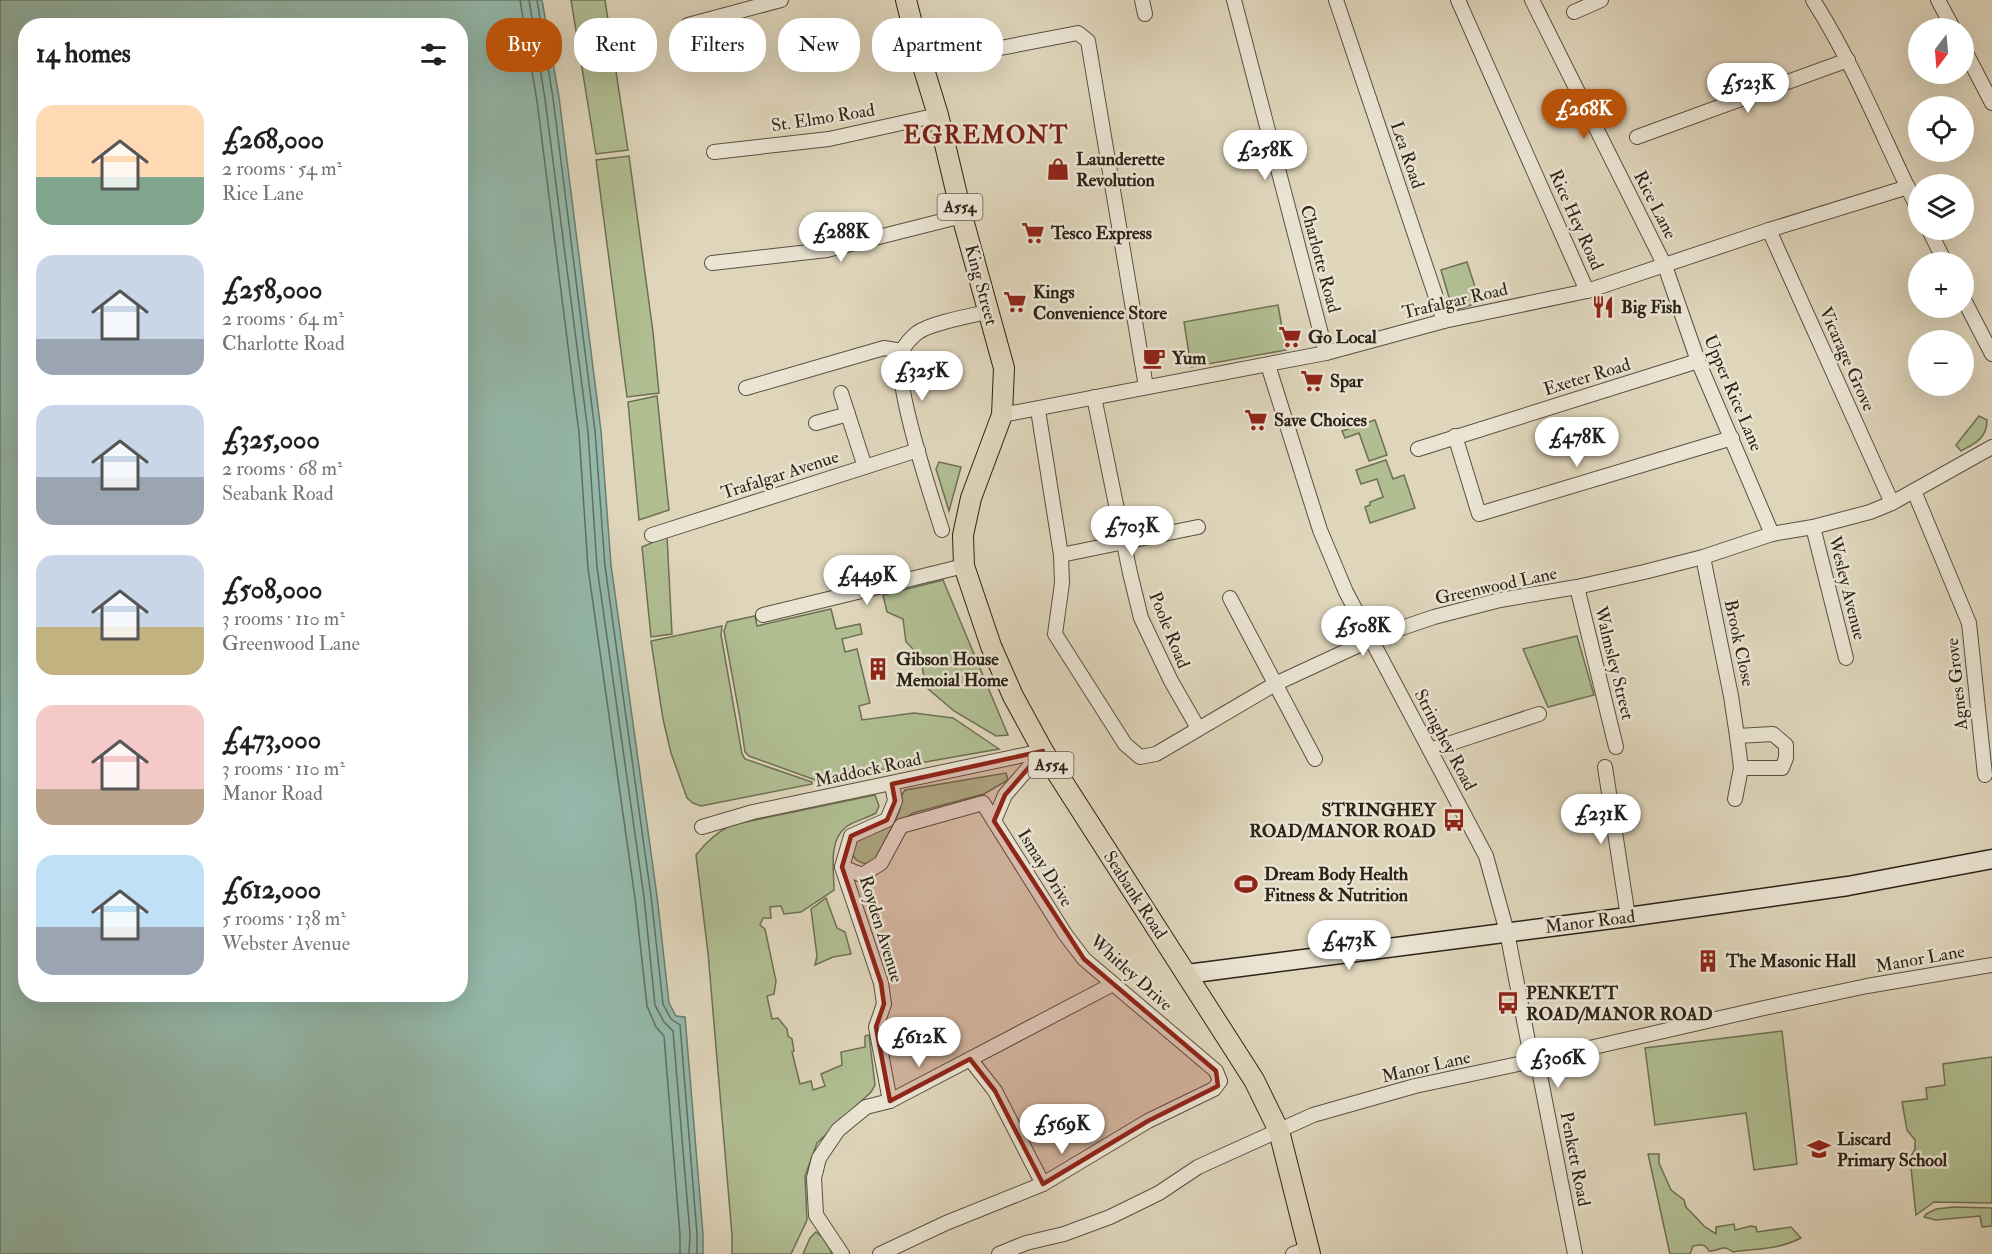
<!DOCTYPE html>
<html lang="en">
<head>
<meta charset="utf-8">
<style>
  :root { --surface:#fff; --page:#f6f6f6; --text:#202124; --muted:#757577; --accent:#b45309 }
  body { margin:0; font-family:"IM FELL Double Pica",serif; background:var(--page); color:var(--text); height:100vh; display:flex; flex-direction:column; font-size:22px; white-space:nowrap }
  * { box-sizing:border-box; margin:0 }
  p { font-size:20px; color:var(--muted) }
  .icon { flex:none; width:33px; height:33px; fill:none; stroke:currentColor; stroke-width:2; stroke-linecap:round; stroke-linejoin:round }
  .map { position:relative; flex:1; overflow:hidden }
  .panel { position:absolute; left:18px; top:18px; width:450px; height:984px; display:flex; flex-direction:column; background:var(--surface); border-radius:24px; box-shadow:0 6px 24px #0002 }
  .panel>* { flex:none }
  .hud { position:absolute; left:486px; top:18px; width:570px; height:54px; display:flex; gap:12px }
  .needle { width:39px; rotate:196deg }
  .tools { position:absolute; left:1908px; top:18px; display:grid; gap:12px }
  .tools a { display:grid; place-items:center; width:66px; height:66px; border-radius:50%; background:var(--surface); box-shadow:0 6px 24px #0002; font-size:30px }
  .price { position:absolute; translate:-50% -51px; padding:0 14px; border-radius:21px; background:#fff; color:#222; font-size:20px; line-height:39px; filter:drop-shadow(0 2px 3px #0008) }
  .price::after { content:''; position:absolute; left:50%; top:36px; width:18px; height:14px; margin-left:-9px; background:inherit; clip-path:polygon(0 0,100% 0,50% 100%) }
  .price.on { background:var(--accent); color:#fff }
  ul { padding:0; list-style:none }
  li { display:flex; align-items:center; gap:18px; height:150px; padding:0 18px }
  li span { display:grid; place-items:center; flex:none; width:168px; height:120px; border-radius:18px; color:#555 }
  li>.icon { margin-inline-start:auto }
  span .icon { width:72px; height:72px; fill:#fffc; stroke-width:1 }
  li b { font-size:26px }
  h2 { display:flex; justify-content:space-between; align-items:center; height:72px; padding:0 18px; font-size:26px }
  .chip { padding:0 21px; border-radius:24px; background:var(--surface); box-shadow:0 6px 24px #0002; font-size:21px; line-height:54px }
  .chip.on { background:var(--accent); color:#fff }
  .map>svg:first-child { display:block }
  .green { fill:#b0be92; stroke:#6e7054; stroke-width:1.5 }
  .water { fill:#94b9ab; stroke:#6a7d70; stroke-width:1.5; fill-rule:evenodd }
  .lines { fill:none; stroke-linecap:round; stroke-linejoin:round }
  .shore { stroke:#606e61; stroke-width:1.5 }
  .minor-casing { stroke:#594f40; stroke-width:16 }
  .secondary-casing { stroke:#2c2217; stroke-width:21 }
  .primary-casing { stroke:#2c2217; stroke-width:22 }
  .minor { stroke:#eae4d3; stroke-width:14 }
  .secondary { stroke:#eae4d3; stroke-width:18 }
  .primary { stroke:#dfd5bb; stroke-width:20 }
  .marked { fill:#8f2418; fill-opacity:0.2; stroke:#8f2418; stroke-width:4.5; stroke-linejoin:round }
  .labels { text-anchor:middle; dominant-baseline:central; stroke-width:5; stroke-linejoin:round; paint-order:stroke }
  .shield { fill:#eae4d3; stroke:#655c4f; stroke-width:1.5 }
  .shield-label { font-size:16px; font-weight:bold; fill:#2c2217 }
  .street-label { font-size:18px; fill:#2c2217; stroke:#eae4d3 }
  .poi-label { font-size:18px; font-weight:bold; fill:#2c2217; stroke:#eae4d3; text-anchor:start }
  .district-label { font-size:24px; font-weight:bold; letter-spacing:1.5px; fill:#7a1f14; stroke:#eae4d3 }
</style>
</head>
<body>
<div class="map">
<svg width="1992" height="1254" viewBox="0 0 1992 1254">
  <rect width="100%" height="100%" fill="#dfd5bb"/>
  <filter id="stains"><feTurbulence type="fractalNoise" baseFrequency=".00333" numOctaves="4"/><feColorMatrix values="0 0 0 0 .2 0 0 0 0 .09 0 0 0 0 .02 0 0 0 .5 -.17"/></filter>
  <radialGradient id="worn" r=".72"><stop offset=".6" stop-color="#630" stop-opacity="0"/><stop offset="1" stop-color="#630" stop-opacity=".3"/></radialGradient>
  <!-- green -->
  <g class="green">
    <polygon points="571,0 605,0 628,150 596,154"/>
    <polygon points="629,156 653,332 659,393 627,397 596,160"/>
    <polygon points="1467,262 1480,302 1453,311 1441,270"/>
    <polygon points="1278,305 1286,350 1191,367 1184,322"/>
    <polygon points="657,396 669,510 639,520 628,402"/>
    <path d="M1979 416 1987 420C1987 438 1976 443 1961 451L1956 445Z"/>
    <polygon points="1375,420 1387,455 1369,461 1359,433 1345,438 1342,431"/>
    <polygon points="1386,460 1393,479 1404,475 1415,508 1370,523 1365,507 1370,505 1370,502 1383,497 1377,479 1361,484 1356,470"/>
    <polygon points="939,462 961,467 949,511 936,469"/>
    <polygon points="667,536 672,634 651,637 642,547"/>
    <polygon points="943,580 1008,735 996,736 954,711 926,687 920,656 906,642 903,619 887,612 883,595"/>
    <polygon points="831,609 836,629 860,624 862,634 842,639 845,652 857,649 870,703 859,706 862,720 914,713 953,718 999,749 818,781 749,756 745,752 740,718 724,631 727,622 755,616 757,626"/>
    <polygon points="722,626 721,635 742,754 745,759 812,782 812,784 701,806 693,803 687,798 671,753 663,719 651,641"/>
    <polygon points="1577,636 1594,695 1548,707 1523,649"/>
    <path d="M1006 773 1008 780 984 794 913 813 898 823 890 831 875 859 866 864C854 861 850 855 853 843L894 823 900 810V798L905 790Z"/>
    <path d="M875 795 879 806 876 813C867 818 854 821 846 827 828 841 834 870 834 890L801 912 784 914 781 906 770 907 771 918H763L760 925 765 929 776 981 774 994 767 996 772 1019 778 1018 787 1029 788 1036 792 1039 794 1051 792 1052 800 1084 811 1081 813 1090 825 1086 821 1074 842 1065 841 1052 865 1047V1036L869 1035 875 1085 871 1092 817 1143 805 1176 807 1220 791 1254H732V1235L708 953 696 855C706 842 716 833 731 825Z"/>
    <polygon points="826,898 837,928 845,932 851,954 833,957 815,965 817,956 811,909"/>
    <polygon points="1782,1031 1797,1164 1754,1170 1746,1113 1655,1125 1645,1048"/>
    <polygon points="1992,1057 1992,1203 1934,1202 1916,1215 1910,1158 1915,1149 1915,1140 1907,1130 1902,1102 1927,1099 1926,1088 1945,1085 1943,1064"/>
    <path d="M1648 1154H1659V1163L1671 1190 1684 1200 1686 1207 1705 1227 1716 1234V1227L1734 1224 1735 1230 1751 1226 1756 1227 1757 1232 1791 1227 1801 1238C1778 1250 1758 1248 1733 1252 1721 1243 1720 1252 1709 1251 1705 1244 1701 1244 1693 1246L1690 1254H1670Z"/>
    <polygon points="1954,1207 1992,1208 1992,1226 1982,1227 1980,1216 1936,1220 1924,1217 1926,1214 1936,1209"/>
    <polygon points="816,1232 826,1240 832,1254 803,1254 810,1238"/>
  </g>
  <!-- water -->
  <path class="water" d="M0 0H542L559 97 601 431 611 565 657 896 669 1003 676 1016 685 1017 703 1234V1254H0ZM26 26H460V994H26Z"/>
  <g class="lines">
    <!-- shore -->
    <g class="shore">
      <polyline points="520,0 537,101 579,433 588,568 635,898 647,1006 656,1027 664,1036 680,1235 680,1254"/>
      <polyline points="529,0 545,99 588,432 597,567 644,897 655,1005 664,1022 673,1031 690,1234 689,1254"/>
      <polyline points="537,0 553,98 595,431 605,566 651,896 663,1004 671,1019 680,1025 697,1234 697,1254"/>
    </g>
    <!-- minor casing -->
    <g class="minor-casing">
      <g id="minor">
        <polyline points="1142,0 1145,14"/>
        <polyline points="1234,0 1326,353"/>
        <polyline points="1336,0 1444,321"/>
        <polyline points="1458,0 1587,291"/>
        <polyline points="1532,0 1665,266 1698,361 1772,534"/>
        <path d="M1813 0C1855 66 1884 140 1918 209"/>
        <polyline points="1938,0 1953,28"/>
        <polyline points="1574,12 1601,0"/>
        <polyline points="688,25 781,0"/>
        <polyline points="1964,49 1992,103"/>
        <polyline points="922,63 1078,33 1088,41 1146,387"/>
        <polyline points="1637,137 1848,60"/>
        <polyline points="714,152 829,139 938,115"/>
        <polyline points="1769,230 1892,503"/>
        <polyline points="1929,230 1945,262"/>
        <polyline points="712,263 827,250 962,216"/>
        <polyline points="1964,300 1992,354"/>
        <polyline points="1268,365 1320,530 1346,592 1486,856 1507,932 1528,1041 1537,1060 1575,1254"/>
        <polyline points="746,388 884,348 902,351"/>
        <polyline points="841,393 865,467"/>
        <polyline points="1094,397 1130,573 1141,618 1171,681 1198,728"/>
        <polyline points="1038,410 1061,555 1062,583 1055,634 1125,744 1140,757 1156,754 1275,684 1381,635 1434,617 1500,600 1577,587 1644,572 1703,557 1772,534 1813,527 1870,512 1892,503 1992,447"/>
        <polyline points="1002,415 1326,353 1444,321 1587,291 1769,230 1908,187"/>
        <polyline points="816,423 848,414"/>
        <polyline points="1455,436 1479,514 1732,438"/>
        <polyline points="1418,449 1698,361"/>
        <polyline points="1914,491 1969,623 1985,775"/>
        <polyline points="1813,527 1846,658"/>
        <path d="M942 530C932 499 891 376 902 351 905 345 912 337 917 333 930 323 970 316 987 312"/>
        <polyline points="652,535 918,450"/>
        <polyline points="1061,555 1198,527"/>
        <polyline points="1703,557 1731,696 1737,736 1741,768 1735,799"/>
        <polyline points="1577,587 1616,747"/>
        <polyline points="1230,598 1315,759"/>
        <polyline points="763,615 964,566"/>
        <polyline points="1737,736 1773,734 1786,745 1786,758 1782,768 1741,768"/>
        <polyline points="1430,750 1539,714"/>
        <polyline points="1605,767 1628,917"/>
        <polyline points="702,827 753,812 1043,751"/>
        <polyline points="842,867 862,875 881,863 901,826 983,803 994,821 1005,795 1043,751"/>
        <polyline points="970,1059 995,1091 1043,1184"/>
        <polyline points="890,1101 876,1027 884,1004 881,983 842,867 851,836 887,820 895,801 892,784"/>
        <polyline points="842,1254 816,1215 814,1178 819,1158 838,1130 866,1107 890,1101 1113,984"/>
        <polyline points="880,1254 946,1223 1043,1184 1148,1121 1214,1089 1220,1081 1216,1071 1084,959 1065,934 994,821"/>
        <polyline points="999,1254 1026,1243 1064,1234 1110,1217 1159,1193 1198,1167 1313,1115 1415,1086 1537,1060 1764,1008 1867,986 1992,965"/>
        <polyline points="1293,1254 1309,1248"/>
      </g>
    </g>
    <!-- secondary casing -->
    <g class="secondary-casing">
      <polyline id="secondary" points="1187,974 1628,917 1848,886 1992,859"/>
    </g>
    <!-- primary casing -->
    <g class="primary-casing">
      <polyline id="primary" points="906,0 922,63 938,115 962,216 1004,368 1002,415 971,498 963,535 964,566 991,646 1013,696 1043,751 1254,1080 1279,1131 1310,1254"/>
    </g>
    <!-- minor -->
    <use href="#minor" class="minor"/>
    <!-- secondary -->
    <use href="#secondary" class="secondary"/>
    <!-- primary -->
    <use href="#primary" class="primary"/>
  </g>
  <!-- marked area -->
  <path class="marked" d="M1043 751 1005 795 994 821 1084 959 1216 1071 1218 1086 1148 1121 1043 1184 995 1091 970 1059 890 1101 876 1027 884 1004 881 983 842 867 851 836 887 820 895 801 892 784Z"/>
  <!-- icons -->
  <defs>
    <g id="shop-bare" transform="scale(1.8)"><path d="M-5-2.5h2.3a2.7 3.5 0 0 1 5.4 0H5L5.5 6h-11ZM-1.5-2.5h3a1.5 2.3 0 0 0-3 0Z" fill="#8f2418" stroke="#eae4d3" stroke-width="2.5" paint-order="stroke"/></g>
    <g id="supermarket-bare" transform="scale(1.8)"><path d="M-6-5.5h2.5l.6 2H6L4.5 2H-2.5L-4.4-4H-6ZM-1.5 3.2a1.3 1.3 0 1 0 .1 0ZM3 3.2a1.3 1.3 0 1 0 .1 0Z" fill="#8f2418" stroke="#eae4d3" stroke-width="2.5" paint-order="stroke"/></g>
    <g id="restaurant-bare" transform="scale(1.8)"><path d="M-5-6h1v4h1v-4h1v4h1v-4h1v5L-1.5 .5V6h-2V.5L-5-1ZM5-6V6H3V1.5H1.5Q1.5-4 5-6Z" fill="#8f2418" stroke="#eae4d3" stroke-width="2.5" paint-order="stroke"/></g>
    <g id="cafe-bare" transform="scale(1.8)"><path d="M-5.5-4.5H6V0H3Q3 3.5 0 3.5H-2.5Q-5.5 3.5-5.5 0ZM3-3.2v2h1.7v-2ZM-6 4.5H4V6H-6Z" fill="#8f2418" stroke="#eae4d3" stroke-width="2.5" paint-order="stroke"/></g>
    <g id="building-bare" transform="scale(1.8)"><path d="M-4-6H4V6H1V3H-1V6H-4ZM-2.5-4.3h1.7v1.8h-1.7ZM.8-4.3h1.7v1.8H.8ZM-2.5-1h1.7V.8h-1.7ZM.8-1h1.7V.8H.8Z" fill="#8f2418" stroke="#eae4d3" stroke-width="2.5" paint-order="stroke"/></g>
    <g id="bus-bare" transform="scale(1.8)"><path d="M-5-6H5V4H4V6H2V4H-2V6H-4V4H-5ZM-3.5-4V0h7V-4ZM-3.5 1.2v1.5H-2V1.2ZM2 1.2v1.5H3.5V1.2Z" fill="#8f2418" stroke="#eae4d3" stroke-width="2.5" paint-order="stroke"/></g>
    <g id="stadium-bare" transform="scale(1.8)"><path d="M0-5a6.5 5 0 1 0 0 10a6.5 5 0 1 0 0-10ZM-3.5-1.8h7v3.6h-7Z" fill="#8f2418" stroke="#eae4d3" stroke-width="2.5" paint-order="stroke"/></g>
    <g id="school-bare" transform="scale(1.8)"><path d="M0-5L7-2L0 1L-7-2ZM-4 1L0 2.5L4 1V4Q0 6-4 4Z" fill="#8f2418" stroke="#eae4d3" stroke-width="2.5" paint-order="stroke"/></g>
  </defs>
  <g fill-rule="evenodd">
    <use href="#shop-bare" x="1058" y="169"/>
    <use href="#supermarket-bare" x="1033" y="233"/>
    <use href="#supermarket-bare" x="1015" y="302"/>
    <use href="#restaurant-bare" x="1603" y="307"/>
    <use href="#supermarket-bare" x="1290" y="337"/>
    <use href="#cafe-bare" x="1154" y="358"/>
    <use href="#supermarket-bare" x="1312" y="381"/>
    <use href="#supermarket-bare" x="1256" y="420"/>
    <use href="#building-bare" x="878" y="669"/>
    <use href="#bus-bare" x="1454" y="820"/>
    <use href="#stadium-bare" x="1246" y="884"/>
    <use href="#building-bare" x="1708" y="961"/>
    <use href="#bus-bare" x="1508" y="1003"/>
    <use href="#school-bare" x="1819" y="1149"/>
  </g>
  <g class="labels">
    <!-- shield labels -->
    <g class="shield">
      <rect x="937.5" y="194" width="45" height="26" rx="4.5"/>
      <rect x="1028.5" y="752" width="45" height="26" rx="4.5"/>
    </g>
    <g class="shield-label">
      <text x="960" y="207">A554</text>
      <text x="1051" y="765">A554</text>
    </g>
    <!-- street labels -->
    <g class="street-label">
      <text transform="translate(823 118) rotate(-9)">St. Elmo Road</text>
      <text transform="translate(1407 155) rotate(71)">Lea Road</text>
      <text transform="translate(1655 205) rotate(63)">Rice Lane</text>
      <text transform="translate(1576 220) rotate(66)">Rice Hey Road</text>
      <text transform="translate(1320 259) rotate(75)">Charlotte Road</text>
      <text transform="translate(981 285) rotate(75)">King Street</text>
      <text transform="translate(1455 301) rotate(-13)">Trafalgar Road</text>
      <text transform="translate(1847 359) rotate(66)">Vicarage Grove</text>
      <text transform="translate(1587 377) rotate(-17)">Exeter Road</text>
      <text transform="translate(1733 393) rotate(67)">Upper Rice Lane</text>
      <text transform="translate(780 475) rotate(-18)">Trafalgar Avenue</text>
      <text transform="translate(1496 586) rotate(-12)">Greenwood Lane</text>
      <text transform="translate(1847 588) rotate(76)">Wesley Avenue</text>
      <text transform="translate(1169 630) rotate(68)">Poole Road</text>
      <text transform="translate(1739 643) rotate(78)">Brook Close</text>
      <text transform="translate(1614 663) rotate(76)">Walmsley Street</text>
      <text transform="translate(1957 684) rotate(-96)">Agnes Grove</text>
      <text transform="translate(1445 740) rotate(62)">Stringhey Road</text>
      <text transform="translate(868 770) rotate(-12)">Maddock Road</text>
      <text transform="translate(1045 868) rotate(58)">Ismay Drive</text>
      <text transform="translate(1135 895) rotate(57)">Seabank Road</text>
      <text transform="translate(1590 922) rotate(-7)">Manor Road</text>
      <text transform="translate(881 929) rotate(73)">Royden Avenue</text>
      <text transform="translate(1920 959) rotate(-10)">Manor Lane</text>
      <text transform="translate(1131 973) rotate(42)">Whitley Drive</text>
      <text transform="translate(1426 1067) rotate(-13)">Manor Lane</text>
      <text transform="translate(1575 1159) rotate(79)">Penkett Road</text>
    </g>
    <!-- poi labels -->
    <g class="poi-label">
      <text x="1076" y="159">Launderette<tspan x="1076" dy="21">Revolution</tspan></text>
      <text x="1051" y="233">Tesco Express</text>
      <text x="1033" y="292">Kings<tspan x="1033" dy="21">Convenience Store</tspan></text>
      <text x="1621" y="307">Big Fish</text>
      <text x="1308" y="337">Go Local</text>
      <text x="1172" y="358">Yum</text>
      <text x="1330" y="381">Spar</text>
      <text x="1274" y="420">Save Choices</text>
      <text x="896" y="659">Gibson House<tspan x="896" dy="21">Memoial Home</tspan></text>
      <text x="1436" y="810" text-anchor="end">STRINGHEY<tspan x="1436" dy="21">ROAD/MANOR ROAD</tspan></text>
      <text x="1264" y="874">Dream Body Health<tspan x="1264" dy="21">Fitness &amp; Nutrition</tspan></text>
      <text x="1726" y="961">The Masonic Hall</text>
      <text x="1526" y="993">PENKETT<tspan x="1526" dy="21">ROAD/MANOR ROAD</tspan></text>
      <text x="1837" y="1139">Liscard<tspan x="1837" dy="21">Primary School</tspan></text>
    </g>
    <!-- district labels -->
    <g class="district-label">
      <text x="986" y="135">EGREMONT</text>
    </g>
  </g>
  <rect width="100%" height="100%" filter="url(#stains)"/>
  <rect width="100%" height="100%" fill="url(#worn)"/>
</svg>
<div class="tools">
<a><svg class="needle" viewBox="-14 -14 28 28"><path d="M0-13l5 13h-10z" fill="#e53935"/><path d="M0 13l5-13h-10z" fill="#757577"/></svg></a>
<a><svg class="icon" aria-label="locate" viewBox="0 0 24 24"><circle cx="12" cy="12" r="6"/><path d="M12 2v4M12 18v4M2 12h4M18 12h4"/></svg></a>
<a><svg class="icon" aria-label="layers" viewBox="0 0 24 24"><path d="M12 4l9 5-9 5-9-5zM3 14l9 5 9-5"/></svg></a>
<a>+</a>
<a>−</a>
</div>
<b class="price" style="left:1748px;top:114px">£523K</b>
<b class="price on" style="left:1584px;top:140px">£268K</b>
<b class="price" style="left:1265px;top:181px">£258K</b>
<b class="price" style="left:841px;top:263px">£288K</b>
<b class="price" style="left:922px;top:402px">£325K</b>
<b class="price" style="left:1577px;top:468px">£478K</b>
<b class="price" style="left:1132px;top:557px">£703K</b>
<b class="price" style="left:867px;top:606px">£449K</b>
<b class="price" style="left:1363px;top:657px">£508K</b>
<b class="price" style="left:1601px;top:845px">£231K</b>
<b class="price" style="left:1349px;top:971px">£473K</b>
<b class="price" style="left:919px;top:1068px">£612K</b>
<b class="price" style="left:1558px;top:1089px">£306K</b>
<b class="price" style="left:1062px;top:1155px">£569K</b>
<div class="hud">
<a class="chip on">Buy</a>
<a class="chip">Rent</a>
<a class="chip">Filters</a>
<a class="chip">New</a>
<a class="chip">Apartment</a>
</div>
<section class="panel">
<h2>14 homes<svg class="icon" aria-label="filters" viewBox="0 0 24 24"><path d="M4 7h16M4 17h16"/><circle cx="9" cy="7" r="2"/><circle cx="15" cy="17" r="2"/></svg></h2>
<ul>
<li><span style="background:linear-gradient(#ffd9b3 60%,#7fa58c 0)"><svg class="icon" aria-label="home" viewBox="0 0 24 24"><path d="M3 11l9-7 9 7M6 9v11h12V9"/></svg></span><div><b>£268,000</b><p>2 rooms · 54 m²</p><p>Rice Lane</p></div></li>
<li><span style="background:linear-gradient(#c9d6e8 70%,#9aa5b1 0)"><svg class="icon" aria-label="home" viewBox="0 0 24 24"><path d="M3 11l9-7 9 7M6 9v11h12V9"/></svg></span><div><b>£258,000</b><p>2 rooms · 64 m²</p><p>Charlotte Road</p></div></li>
<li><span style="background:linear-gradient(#c9d6e8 60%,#9aa5b1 0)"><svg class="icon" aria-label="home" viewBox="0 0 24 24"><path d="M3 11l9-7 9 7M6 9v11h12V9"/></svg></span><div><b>£325,000</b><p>2 rooms · 68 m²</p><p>Seabank Road</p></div></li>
<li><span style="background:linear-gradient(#c9d6e8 60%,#c2b280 0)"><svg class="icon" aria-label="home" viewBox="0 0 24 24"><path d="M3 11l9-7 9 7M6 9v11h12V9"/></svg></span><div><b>£508,000</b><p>3 rooms · 110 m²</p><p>Greenwood Lane</p></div></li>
<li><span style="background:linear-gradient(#f6c9c9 70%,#b9a48a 0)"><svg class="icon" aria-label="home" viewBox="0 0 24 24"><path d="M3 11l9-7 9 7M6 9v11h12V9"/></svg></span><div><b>£473,000</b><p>3 rooms · 110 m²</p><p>Manor Road</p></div></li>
<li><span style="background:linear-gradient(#bfe0f5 60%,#9aa5b1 0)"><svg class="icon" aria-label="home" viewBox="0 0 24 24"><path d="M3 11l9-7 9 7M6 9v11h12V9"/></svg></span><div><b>£612,000</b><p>5 rooms · 138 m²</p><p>Webster Avenue</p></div></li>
</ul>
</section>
</div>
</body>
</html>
